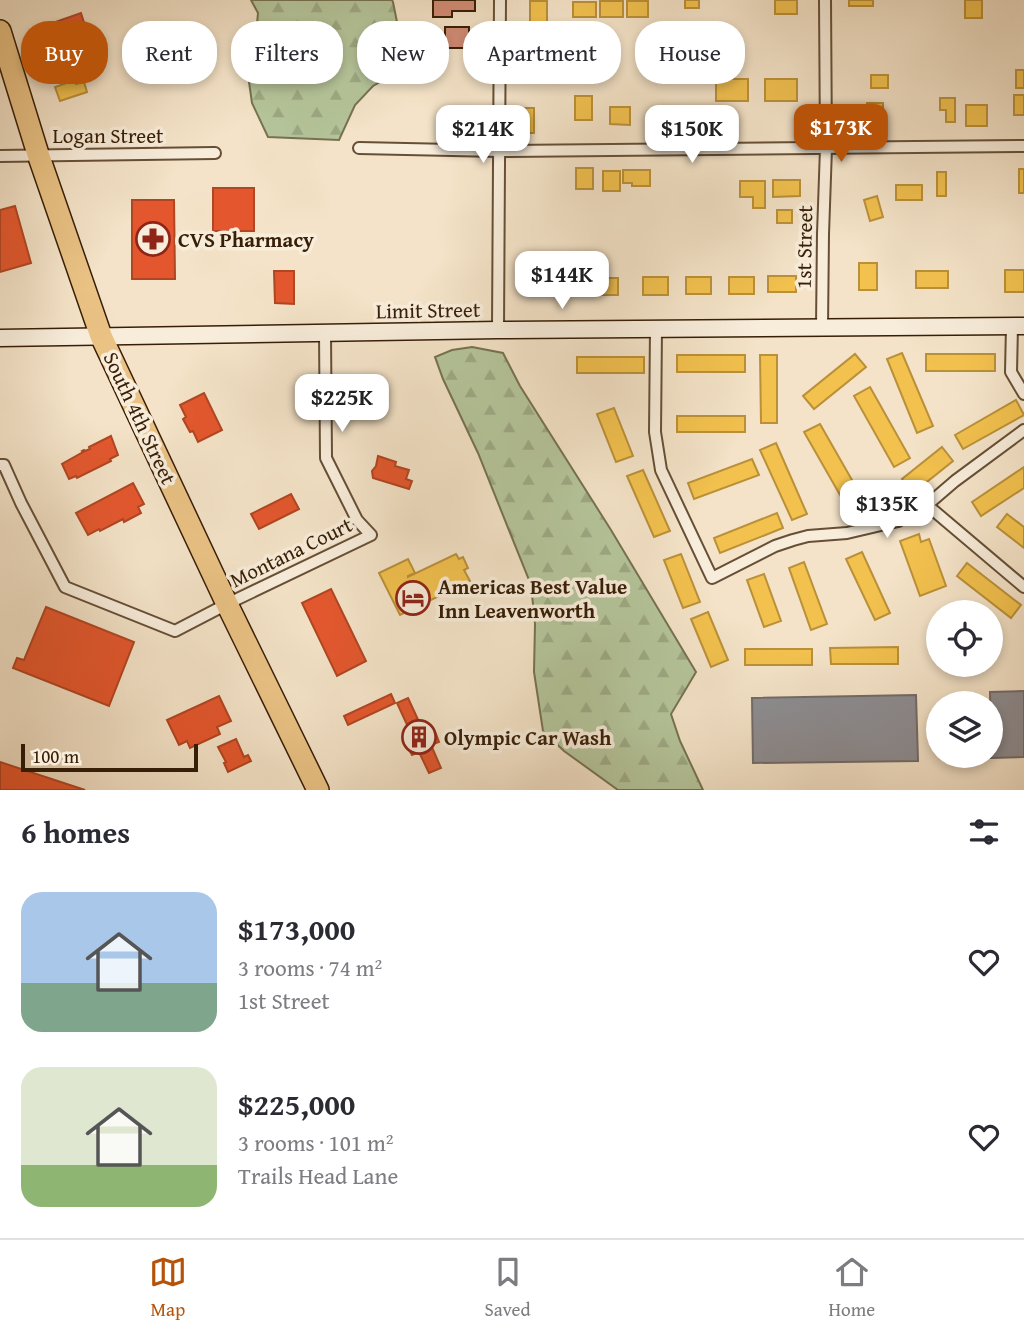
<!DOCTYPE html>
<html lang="en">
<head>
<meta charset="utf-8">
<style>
  :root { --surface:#fff; --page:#f7f7f7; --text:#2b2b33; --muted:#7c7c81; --line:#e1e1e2; --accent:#b45309 }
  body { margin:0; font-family:"Gentium Book Plus",serif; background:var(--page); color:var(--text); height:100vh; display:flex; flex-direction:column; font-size:26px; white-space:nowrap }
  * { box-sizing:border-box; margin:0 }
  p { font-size:23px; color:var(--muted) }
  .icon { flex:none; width:38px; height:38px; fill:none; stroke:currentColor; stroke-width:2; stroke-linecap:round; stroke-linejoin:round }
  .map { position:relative; height:790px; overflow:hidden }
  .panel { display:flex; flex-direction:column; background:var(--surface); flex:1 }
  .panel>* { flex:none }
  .guide { position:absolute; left:21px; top:21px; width:984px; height:63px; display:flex; gap:14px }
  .fabs { position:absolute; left:926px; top:600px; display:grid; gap:14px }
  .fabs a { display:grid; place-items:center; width:77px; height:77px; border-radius:50%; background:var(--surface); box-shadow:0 4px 10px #0003; font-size:35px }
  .scale { position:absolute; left:21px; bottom:18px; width:177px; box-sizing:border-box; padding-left:7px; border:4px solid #371e06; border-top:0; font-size:19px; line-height:24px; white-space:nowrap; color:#371e06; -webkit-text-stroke:5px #f8eddb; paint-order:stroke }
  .price { position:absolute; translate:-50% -60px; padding:0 16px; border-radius:14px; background:#fff; color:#222; font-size:23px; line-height:46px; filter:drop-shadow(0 2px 4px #0008) }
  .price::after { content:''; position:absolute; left:50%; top:42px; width:21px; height:16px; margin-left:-10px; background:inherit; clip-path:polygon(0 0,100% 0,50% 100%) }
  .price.current { background:var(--accent); color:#fff }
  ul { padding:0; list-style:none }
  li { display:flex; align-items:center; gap:21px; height:175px; padding:0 21px }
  li span { display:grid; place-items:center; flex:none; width:196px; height:140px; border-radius:21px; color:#555 }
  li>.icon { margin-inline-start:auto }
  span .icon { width:84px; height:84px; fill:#fffc; stroke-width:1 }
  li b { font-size:30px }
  h2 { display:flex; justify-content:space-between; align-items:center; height:84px; padding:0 21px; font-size:30px }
  .chip { padding:0 24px; border-radius:28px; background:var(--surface); box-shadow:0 4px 10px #0003; font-size:24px; line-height:63px }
  .chip.current { background:var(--accent); color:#fff }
  .dock { display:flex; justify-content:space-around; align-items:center; height:98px; border-top:2px solid var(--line); background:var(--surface); font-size:19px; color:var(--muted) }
  .dock a { display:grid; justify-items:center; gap:4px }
  .dock .current { color:var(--accent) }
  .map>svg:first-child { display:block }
  .forest { fill:url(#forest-firs); stroke:#767250; stroke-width:2 }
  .homes { fill:#f2c14e; stroke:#ba9038; stroke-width:2 }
  .shops { fill:#e4572e; stroke:#b04622; stroke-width:2 }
  .industry { fill:#8d8d92; stroke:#736c68; stroke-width:2 }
  .building { fill:#d18b75; stroke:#371e06; stroke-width:2 }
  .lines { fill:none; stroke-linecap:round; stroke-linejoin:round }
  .street-casing { stroke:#664f36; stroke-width:14 }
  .secondary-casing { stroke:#371e06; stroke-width:19 }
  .highway-casing { stroke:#371e06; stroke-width:24 }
  .street { stroke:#f8eddb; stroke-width:10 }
  .secondary { stroke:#f8eddb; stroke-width:16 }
  .highway { stroke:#eac284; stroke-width:21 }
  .labels { text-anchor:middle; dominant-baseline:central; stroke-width:7; stroke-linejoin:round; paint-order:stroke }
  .street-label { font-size:21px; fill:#371e06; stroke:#f8eddb }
  .poi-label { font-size:21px; font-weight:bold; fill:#371e06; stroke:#f8eddb; text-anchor:start }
</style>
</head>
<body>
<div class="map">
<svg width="1024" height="790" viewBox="0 0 1024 790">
  <defs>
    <pattern id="forest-firs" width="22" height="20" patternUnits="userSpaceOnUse" patternTransform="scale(1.75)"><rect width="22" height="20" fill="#b5c59b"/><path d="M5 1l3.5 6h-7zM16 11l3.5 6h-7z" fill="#9ca984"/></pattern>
  </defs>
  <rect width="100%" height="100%" fill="#f4e3c8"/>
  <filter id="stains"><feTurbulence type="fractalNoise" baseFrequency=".00286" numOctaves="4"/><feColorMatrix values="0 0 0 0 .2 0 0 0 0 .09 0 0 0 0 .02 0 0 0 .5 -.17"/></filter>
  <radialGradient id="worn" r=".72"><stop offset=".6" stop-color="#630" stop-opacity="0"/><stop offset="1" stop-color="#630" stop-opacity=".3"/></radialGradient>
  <!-- forest -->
  <g class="forest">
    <polygon points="251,0 392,0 393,2 401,42 396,73 373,86 355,105 339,140 268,137 252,103 247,68 255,44 258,13"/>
    <polygon points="472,347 503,353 520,386 611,530 696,672 671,714 680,741 703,790 618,790 564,751 543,731 534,672 535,624 531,585 478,453 443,379 435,357 452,350"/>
  </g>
  <!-- homes -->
  <g class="homes">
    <rect x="685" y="0" width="14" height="8"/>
    <rect x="775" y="0" width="22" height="14"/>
    <rect x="849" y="0" width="24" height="6"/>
    <rect x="965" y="0" width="17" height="18"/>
    <rect x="530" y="1" width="17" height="21"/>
    <rect x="600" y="1" width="23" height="16"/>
    <rect x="627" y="1" width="21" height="16"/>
    <rect x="573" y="2" width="23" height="15"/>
    <rect x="533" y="28" width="15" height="23"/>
    <rect x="1016" y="70" width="8" height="18"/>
    <rect x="871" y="75" width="17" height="13"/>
    <rect x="716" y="79" width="32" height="22"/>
    <rect x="765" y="79" width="32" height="22"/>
    <polygon points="75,80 76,84 84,82 87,92 60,101 55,87"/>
    <rect x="1014" y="95" width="10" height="20"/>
    <rect x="575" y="96" width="17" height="24"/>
    <polygon points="940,98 955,98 955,122 946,122 946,110 940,110"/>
    <rect x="867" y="103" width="16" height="22"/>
    <rect x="966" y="105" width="21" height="21"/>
    <polygon points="610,107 630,107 630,125 610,124"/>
    <rect x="523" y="108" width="11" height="25"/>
    <rect x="576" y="168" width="17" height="21"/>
    <rect x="1019" y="169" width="5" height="24"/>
    <polygon points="623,170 650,170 650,186 632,186 632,183 623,183"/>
    <rect x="603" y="171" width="17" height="20"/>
    <rect x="937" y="172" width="9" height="24"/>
    <polygon points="773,180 800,180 800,196 773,197"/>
    <polygon points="740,181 765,181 765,208 753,208 753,197 740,197"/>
    <rect x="896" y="185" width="26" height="15"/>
    <polygon points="877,196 883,217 870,221 864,200"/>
    <rect x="777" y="210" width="15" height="13"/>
    <rect x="859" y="263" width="18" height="27"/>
    <rect x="1005" y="270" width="19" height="22"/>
    <rect x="916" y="271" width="32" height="17"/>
    <rect x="768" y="276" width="28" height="16"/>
    <rect x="643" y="277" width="25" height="18"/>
    <rect x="686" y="277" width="25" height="17"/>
    <rect x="729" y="277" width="25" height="17"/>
    <rect x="592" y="278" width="26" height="17"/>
    <polygon points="902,353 933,426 917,433 887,359"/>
    <polygon points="855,354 866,367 814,409 803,396"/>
    <rect x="926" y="354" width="69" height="17"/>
    <rect x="677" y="355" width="68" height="17"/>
    <polygon points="760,355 777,355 777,423 761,423"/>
    <rect x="577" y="357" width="67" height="16"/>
    <polygon points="870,387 910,458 894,467 854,396"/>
    <polygon points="1016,400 1024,415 963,449 955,435"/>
    <polygon points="614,408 633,456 616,462 597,414"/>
    <rect x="677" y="416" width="68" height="16"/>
    <polygon points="820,424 860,494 844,502 804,432"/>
    <polygon points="776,443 807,514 792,520 760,450"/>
    <polygon points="942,447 953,461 913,493 902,479"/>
    <polygon points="752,459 759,475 694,499 688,483"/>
    <polygon points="1024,467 1024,488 981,516 972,502"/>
    <polygon points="643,470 670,531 654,537 627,476"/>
    <polygon points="777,513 783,528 720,553 714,538"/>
    <polygon points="1007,514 1024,527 1024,548 997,527"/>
    <polygon points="919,534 921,542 929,539 946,586 920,596 900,541"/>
    <polygon points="862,552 890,613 875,620 846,559"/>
    <polygon points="456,554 459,559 463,557 468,568 464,570 470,581 400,615 379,573 408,559 415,573 408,576 408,577"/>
    <polygon points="681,554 700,602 683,608 664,560"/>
    <polygon points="804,562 827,624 811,630 789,568"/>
    <polygon points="967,563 1021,605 1011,618 957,576"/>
    <polygon points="764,574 781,621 764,627 747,580"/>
    <polygon points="708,612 728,660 711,667 691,619"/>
    <polygon points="898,647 898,664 831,664 830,648"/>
    <rect x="745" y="649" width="67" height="16"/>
  </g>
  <!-- shops -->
  <g class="shops">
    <polygon points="81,13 91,45 65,53 55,22"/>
    <rect x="213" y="188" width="41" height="43"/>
    <polygon points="132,200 174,200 175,279 132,279"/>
    <polygon points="15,206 31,263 0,272 0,210"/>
    <polygon points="274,271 294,271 294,304 275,303"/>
    <polygon points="204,393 222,430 198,442 193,431 190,432 183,419 186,417 180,405"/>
    <polygon points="111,436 118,455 110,459 111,461 77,478 76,476 69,479 62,464 83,452 82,451 84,450 85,451 90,449 89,447"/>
    <polygon points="378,456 396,462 395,466 409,470 406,479 412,481 409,489 373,478 372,471 376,466"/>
    <polygon points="133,483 144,504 138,507 141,513 124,522 123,519 100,531 99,529 88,535 76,513"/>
    <polygon points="291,494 299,509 259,529 251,514"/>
    <polygon points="331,589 366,661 337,676 302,603"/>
    <polygon points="46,607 134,642 109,706 13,668 17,658 24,660"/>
    <polygon points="391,694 395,703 348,725 344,716"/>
    <polygon points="219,696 231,721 217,727 220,734 190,748 187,741 179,745 167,720"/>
    <polygon points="408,698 427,739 436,734 439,742 431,745 441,768 429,773 419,752 412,755 407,746 415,742 397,703"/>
    <polygon points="236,739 244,757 248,755 251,761 228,772 224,763 226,762 218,747"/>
    <polygon points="0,762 85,790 0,790"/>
  </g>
  <!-- industry -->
  <g class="industry">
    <polygon points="1024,691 1024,757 991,758 990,692"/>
    <polygon points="916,695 918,761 753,763 752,698"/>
  </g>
  <!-- building -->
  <g class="building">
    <polygon points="433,0 475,0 475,11 452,11 452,17 433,17"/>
    <rect x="445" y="27" width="24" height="21"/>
  </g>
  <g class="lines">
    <!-- street casing -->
    <g class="street-casing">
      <g id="street">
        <polyline points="359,148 499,151 1024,146"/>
        <polyline points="0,156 215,153"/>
        <polyline points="1012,326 1011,372 1024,394"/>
        <polyline points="822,327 823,234 826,148 825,0"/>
        <polyline points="656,329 655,432 661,470 712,578 775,546 793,540 808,536 847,533 898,521 927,505 955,481 1024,430"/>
        <polyline points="498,330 500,0"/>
        <polyline points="0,465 4,465 21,503 65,587 175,631 227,604 371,535 357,520 326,458 325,333"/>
        <polyline points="927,505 1024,587"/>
      </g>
    </g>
    <!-- secondary casing -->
    <g class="secondary-casing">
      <polyline id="secondary" points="0,338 498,330 1024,326"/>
    </g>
    <!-- highway casing -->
    <g class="highway-casing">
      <polyline id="highway" points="0,31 38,154 101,336 227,604 318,790"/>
    </g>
    <!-- street -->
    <use href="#street" class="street"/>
    <!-- secondary -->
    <use href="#secondary" class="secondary"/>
    <!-- highway -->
    <use href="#highway" class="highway"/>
  </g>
  <!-- icons -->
  <defs>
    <g id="pharmacy-ring" transform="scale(1.75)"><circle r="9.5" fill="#f8eddb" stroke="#8f2418" stroke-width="1.5"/><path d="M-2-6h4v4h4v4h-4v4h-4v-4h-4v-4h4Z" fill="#8f2418"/></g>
    <g id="hotel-ring" transform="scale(1.75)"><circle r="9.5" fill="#f8eddb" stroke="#8f2418" stroke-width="1.5"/><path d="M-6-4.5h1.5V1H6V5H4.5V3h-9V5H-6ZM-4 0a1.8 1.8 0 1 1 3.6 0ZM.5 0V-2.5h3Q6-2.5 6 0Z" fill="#8f2418"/></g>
    <g id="building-ring" transform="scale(1.75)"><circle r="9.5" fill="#f8eddb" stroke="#8f2418" stroke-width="1.5"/><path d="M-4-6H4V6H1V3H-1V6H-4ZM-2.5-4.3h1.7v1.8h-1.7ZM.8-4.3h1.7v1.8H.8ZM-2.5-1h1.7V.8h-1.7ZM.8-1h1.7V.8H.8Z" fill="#8f2418"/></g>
  </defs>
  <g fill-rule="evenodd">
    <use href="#pharmacy-ring" x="153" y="239"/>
    <use href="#hotel-ring" x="413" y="598"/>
    <use href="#building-ring" x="419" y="737"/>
  </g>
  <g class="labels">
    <!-- street labels -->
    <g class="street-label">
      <text x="108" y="135">Logan Street</text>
      <text transform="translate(804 247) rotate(-89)">1st Street</text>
      <text transform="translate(428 310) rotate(-1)">Limit Street</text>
      <text transform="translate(140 418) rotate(65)">South 4th Street</text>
      <text transform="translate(291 552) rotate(-26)">Montana Court</text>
    </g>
    <!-- poi labels -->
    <g class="poi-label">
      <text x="178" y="239">CVS Pharmacy</text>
      <text x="438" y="586">Americas Best Value<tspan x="438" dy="24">Inn Leavenworth</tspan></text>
      <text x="444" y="737">Olympic Car Wash</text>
    </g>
  </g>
  <rect width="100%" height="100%" filter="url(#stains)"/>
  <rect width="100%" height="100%" fill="url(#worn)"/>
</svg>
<div class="fabs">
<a><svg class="icon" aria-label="locate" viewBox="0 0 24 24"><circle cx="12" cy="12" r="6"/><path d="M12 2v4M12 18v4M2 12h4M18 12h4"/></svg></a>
<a><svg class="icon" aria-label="layers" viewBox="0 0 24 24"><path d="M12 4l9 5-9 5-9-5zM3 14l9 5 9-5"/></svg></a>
</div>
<div class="scale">100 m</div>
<b class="price current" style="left:841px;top:164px">$173K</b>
<b class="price" style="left:483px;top:165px">$214K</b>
<b class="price" style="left:692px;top:165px">$150K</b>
<b class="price" style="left:562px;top:311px">$144K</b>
<b class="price" style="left:342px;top:434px">$225K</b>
<b class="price" style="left:887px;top:540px">$135K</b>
<div class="guide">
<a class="chip current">Buy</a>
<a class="chip">Rent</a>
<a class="chip">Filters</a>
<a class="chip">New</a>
<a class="chip">Apartment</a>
<a class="chip">House</a>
</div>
</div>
<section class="panel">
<h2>6 homes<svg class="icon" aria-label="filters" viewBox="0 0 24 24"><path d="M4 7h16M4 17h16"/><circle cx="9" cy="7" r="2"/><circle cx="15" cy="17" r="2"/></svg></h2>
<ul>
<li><span style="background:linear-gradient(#a9c7e8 65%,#7fa58c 0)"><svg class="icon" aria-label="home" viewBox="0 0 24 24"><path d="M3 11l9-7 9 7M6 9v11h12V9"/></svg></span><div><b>$173,000</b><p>3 rooms · 74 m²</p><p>1st Street</p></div><svg class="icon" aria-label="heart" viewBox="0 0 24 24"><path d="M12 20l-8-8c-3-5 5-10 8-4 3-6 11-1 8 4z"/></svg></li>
<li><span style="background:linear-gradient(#dfe7d0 70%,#8fb573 0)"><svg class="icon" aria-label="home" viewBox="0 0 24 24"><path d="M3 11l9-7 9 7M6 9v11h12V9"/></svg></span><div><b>$225,000</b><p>3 rooms · 101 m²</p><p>Trails Head Lane</p></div><svg class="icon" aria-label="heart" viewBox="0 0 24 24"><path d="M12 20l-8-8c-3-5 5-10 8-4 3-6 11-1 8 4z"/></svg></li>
</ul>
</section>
<nav class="dock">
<a class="current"><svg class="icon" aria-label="map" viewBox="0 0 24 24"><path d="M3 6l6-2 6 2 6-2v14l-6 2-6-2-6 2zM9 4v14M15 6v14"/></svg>Map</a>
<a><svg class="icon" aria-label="saved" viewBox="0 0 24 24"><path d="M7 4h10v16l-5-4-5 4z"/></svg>Saved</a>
<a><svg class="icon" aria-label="home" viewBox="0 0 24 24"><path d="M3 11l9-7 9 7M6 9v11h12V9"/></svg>Home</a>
</nav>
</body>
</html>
